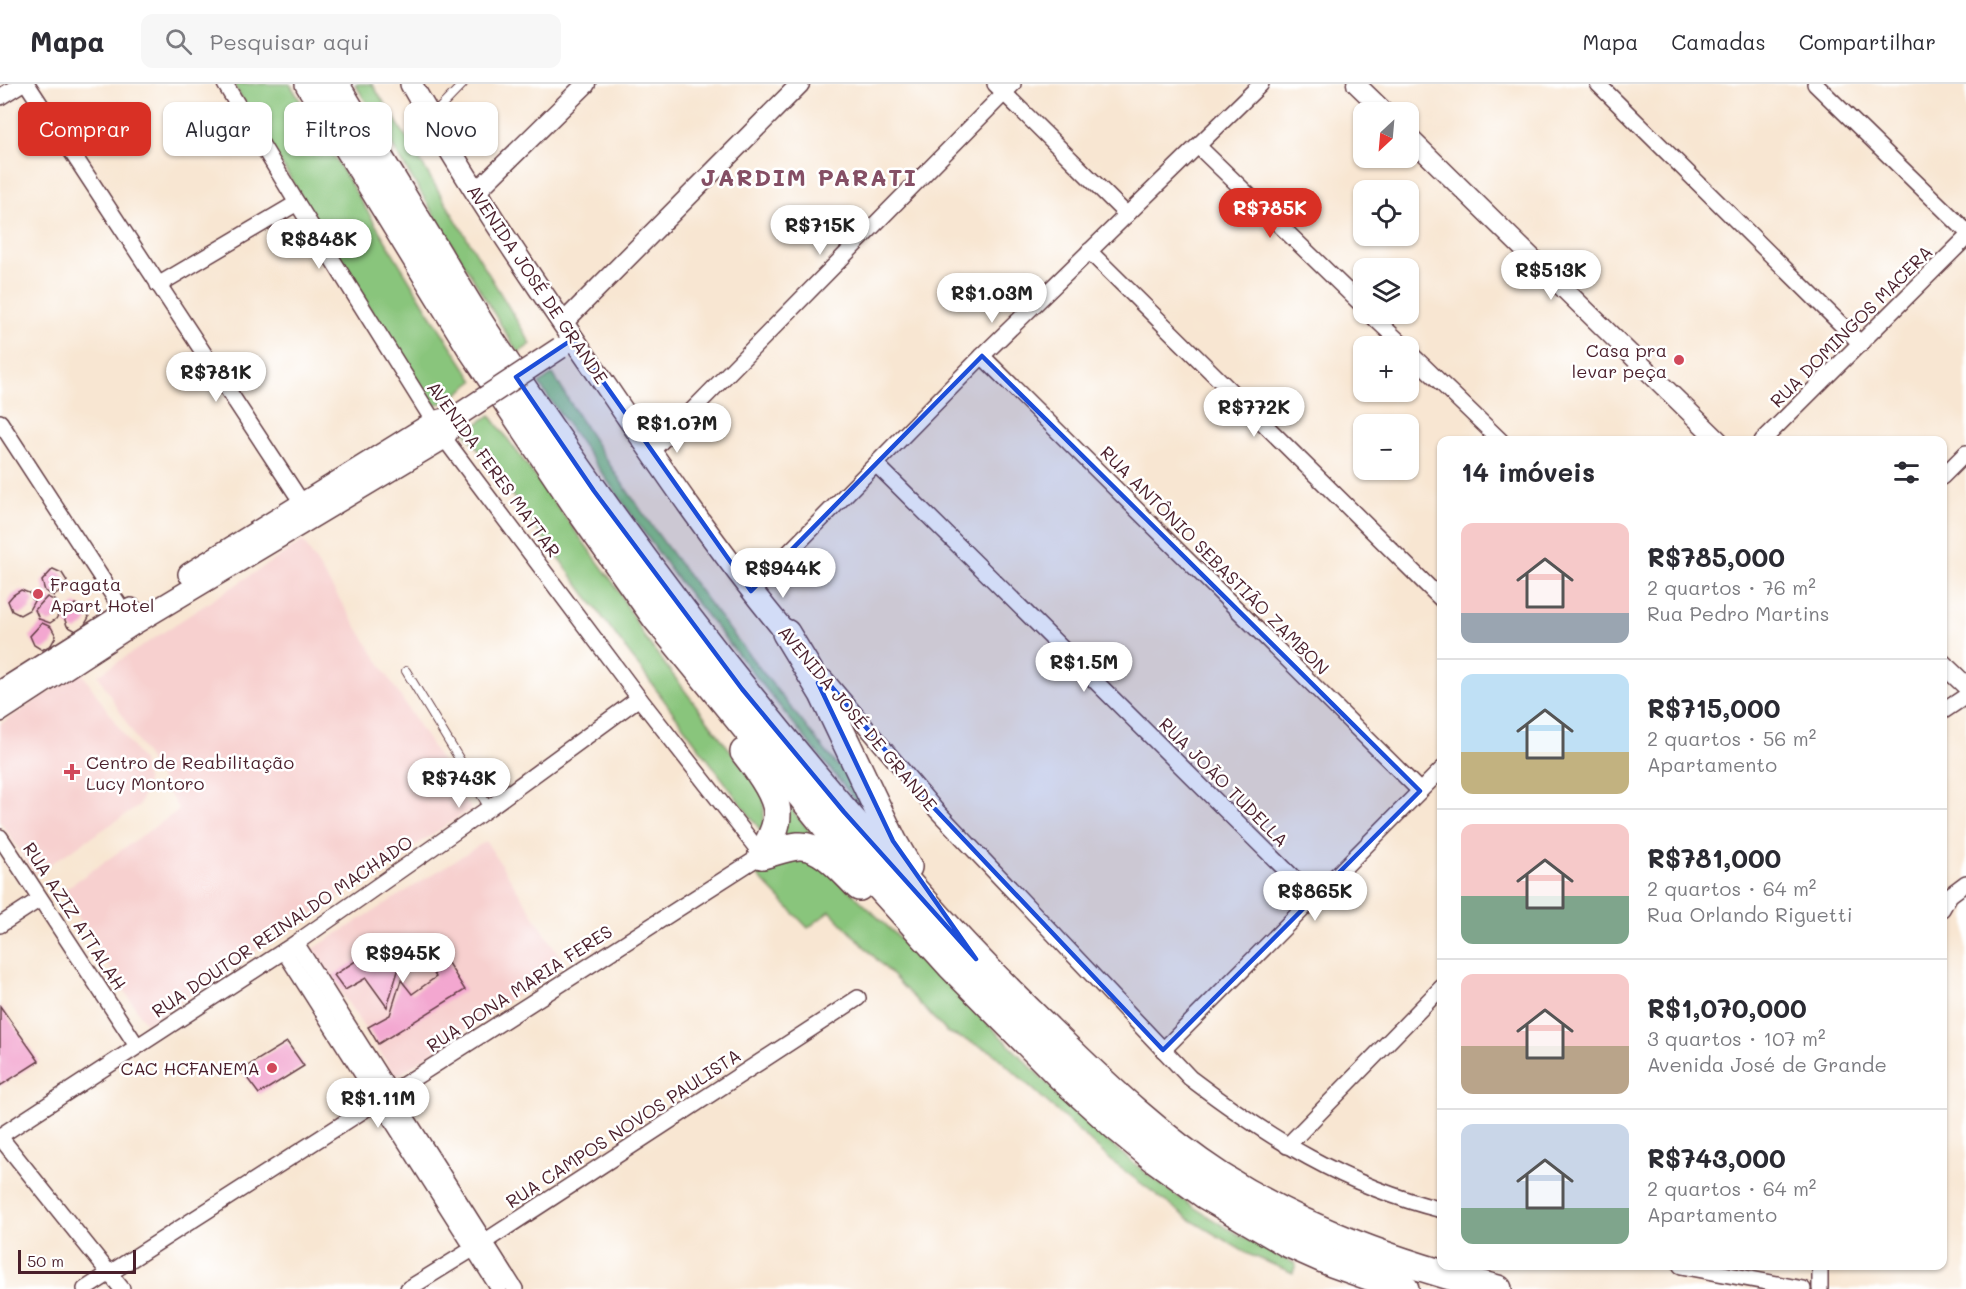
<!DOCTYPE html>
<html lang="pt">
<head>
<meta charset="utf-8">
<style>
  :root { --surface:#fff; --page:#f7f7f7; --text:#2b2b33; --muted:#7c7c81; --line:#e1e1e2; --accent:#d93025 }
  body { margin:0; font-family:Mali,sans-serif; background:var(--page); color:var(--text); height:100vh; display:flex; flex-direction:column; font-size:22px; white-space:nowrap }
  * { box-sizing:border-box; margin:0 }
  p { font-size:20px; color:var(--muted) }
  .icon { flex:none; width:33px; height:33px; fill:none; stroke:currentColor; stroke-width:2; stroke-linecap:round; stroke-linejoin:round }
  .map { position:relative; flex:1; overflow:hidden }
  .side { position:absolute; left:1437px; top:352px; width:510px; height:834px; display:flex; flex-direction:column; background:var(--surface); border-radius:12px; box-shadow:0 2px 4px #0004 }
  .side>* { flex:none }
  .banner { position:absolute; left:18px; top:18px; width:570px; height:54px; display:flex; gap:12px }
  .needle { width:39px; rotate:206deg }
  .controls { position:absolute; left:1353px; top:18px; display:grid; gap:12px }
  .controls a { display:grid; place-items:center; width:66px; height:66px; border-radius:12px; background:var(--surface); box-shadow:0 2px 4px #0004; font-size:30px }
  .scale { position:absolute; left:18px; bottom:15px; width:118px; box-sizing:border-box; padding-left:6px; border:3px solid #4a1f2b; border-top:0; font-size:16px; line-height:21px; white-space:nowrap; color:#4a1f2b; -webkit-text-stroke:4px #fff; paint-order:stroke }
  .price { position:absolute; translate:-50% -51px; padding:0 14px; border-radius:21px; background:#fff; color:#222; font-size:20px; line-height:39px; filter:drop-shadow(0 2px 3px #0008) }
  .price::after { content:''; position:absolute; left:50%; top:36px; width:18px; height:14px; margin-left:-9px; background:inherit; clip-path:polygon(0 0,100% 0,50% 100%) }
  .price.selected { background:var(--accent); color:#fff }
  ul { padding:0; list-style:none }
  li { display:flex; align-items:center; gap:18px; height:150px; padding:0 24px }
  li+li { border-top:2px solid var(--line) }
  li span { display:grid; place-items:center; flex:none; width:168px; height:120px; border-radius:12px; color:#555 }
  li>.icon { margin-inline-start:auto }
  span .icon { width:72px; height:72px; fill:#fffc; stroke-width:1 }
  li b { font-size:26px }
  h2 { display:flex; justify-content:space-between; align-items:center; height:72px; padding:0 24px; font-size:26px }
  .tag { padding:0 21px; border-radius:12px; background:var(--surface); box-shadow:0 2px 4px #0004; font-size:21px; line-height:54px }
  .tag.selected { background:var(--accent); color:#fff }
  header { display:flex; align-items:center; gap:36px; box-sizing:border-box; height:84px; padding:0 30px; background:var(--surface); border-bottom:2px solid var(--line) }
  header strong { font-size:28px }
  nav { display:flex; gap:33px; margin-inline-start:auto; font-size:21px }
  .search { width:420px; height:54px; background:var(--page); display:flex; align-items:center; gap:15px; box-sizing:border-box; padding:0 21px; border-radius:12px; color:var(--muted); font-size:22px }
  .map>svg:first-child { display:block }
  .built { fill:#f7d0cf }
  .green { fill:#89c57b; stroke:#6a7253; stroke-width:1.5 }
  .building { fill:#f3a7d0 }
  .lines { fill:none; stroke-linecap:round; stroke-linejoin:round }
  .service-casing { stroke:#643d44; stroke-width:10 }
  .minor-casing { stroke:#643d44; stroke-width:18 }
  .tertiary-casing { stroke:#643d44; stroke-width:21 }
  .secondary-casing { stroke:#643d44; stroke-width:24 }
  .motorway-casing { stroke:#643d44; stroke-width:30 }
  .service { stroke:#fff; stroke-width:8 }
  .minor { stroke:#fff; stroke-width:15 }
  .tertiary { stroke:#fff; stroke-width:18 }
  .secondary { stroke:#fff; stroke-width:21 }
  .motorway { stroke:#fff; stroke-width:27 }
  .secondary-bridge-casing { stroke:#643d44; stroke-width:24; stroke-linecap:butt }
  .secondary-bridge { stroke:#fff; stroke-width:21 }
  .marked { fill:#1d4ed8; fill-opacity:0.2; stroke:#1d4ed8; stroke-width:4.5; stroke-linejoin:round }
  .poi-dot { fill:#d1495b; stroke:#fff; stroke-width:2 }
  .labels { text-anchor:middle; dominant-baseline:central; stroke-width:5; stroke-linejoin:round; paint-order:stroke }
  .street-label { font-size:18px; fill:#4a1f2b; stroke:#fff }
  .poi-label { font-size:18px; fill:#4a1f2b; stroke:#fff; text-anchor:end }
  .district-label { font-size:24px; font-weight:bold; letter-spacing:1.5px; fill:#854f65; stroke:#fff }
</style>
</head>
<body>
<header>
<strong>Mapa</strong>
<div class="search"><svg class="icon" aria-label="search" viewBox="0 0 24 24"><circle cx="10" cy="10" r="6"/><path d="M15 15l6 6"/></svg>Pesquisar aqui</div>
<nav><a>Mapa</a><a>Camadas</a><a>Compartilhar</a></nav>
</header>
<div class="map">
<svg width="1966" height="1205" viewBox="0 0 1966 1205">
  <rect width="100%" height="100%" fill="#fff"/>
  <filter id="ink" filterUnits="userSpaceOnUse"><feTurbulence type="fractalNoise" baseFrequency=".0167" numOctaves="2"/><feDisplacementMap in="SourceGraphic" scale="12" xChannelSelector="R" yChannelSelector="G"/><feConvolveMatrix kernelMatrix="1 2 1 2 8 2 1 2 1" color-interpolation-filters="sRGB"/></filter>
  <filter id="wash" filterUnits="userSpaceOnUse"><feTurbulence type="fractalNoise" baseFrequency=".008" numOctaves="4" result="noise"/><feDisplacementMap in="SourceGraphic" scale="24" xChannelSelector="R" yChannelSelector="G"/><feGaussianBlur stdDeviation="1.35" result="paint"/><feColorMatrix in="noise" values="0 0 0 0 0 0 0 0 0 0 0 0 0 0 0 0 0 1.4 0 .05"/><feComposite in="paint" operator="in"/></filter>
  <g filter="url(#wash)">
    <rect width="100%" height="100%" fill="#f8e6d2"/>
    <!-- built -->
    <g class="built">
      <polygon points="303,457 471,725 146,940 61,808 179,726 98,591"/>
      <polygon points="81,588 142,677 147,699 139,722 35,790 0,737 0,640"/>
      <polygon points="486,757 564,879 396,993 313,865"/>
    </g>
    <!-- green -->
    <g class="green">
      <path d="M233 0H290L427 225 474 297C461 306 443 326 427 319Z"/>
      <polygon points="355,0 372,0 398,40 531,260 518,269"/>
      <path d="M553 290C633 428 735 554 835 679L854 697 872 737 675 492 539 300Z"/>
      <polygon points="490,331 615,501 645,554 764,711 764,751 465,348"/>
      <polygon points="779,710 823,763 780,752"/>
      <path d="M804 771 826 784C877 833 930 882 980 932 1021 972 1061 1015 1103 1053 1161 1105 1226 1148 1296 1180L1293 1189 1248 1170 1189 1135 1114 1079 991 967 947 948 830 827 808 844 756 790 774 779Z"/>
    </g>
    <g id="blocks">
      <!-- building -->
      <g class="building">
        <polygon points="53,485 62,489 67,497 62,506 54,512 45,507 42,497"/>
        <polygon points="21,506 29,509 34,517 29,526 20,531 12,527 8,517 13,511"/>
        <polygon points="47,513 56,517 61,526 56,535 50,539 39,535 35,526"/>
        <polygon points="75,520 84,525 89,533 84,542 76,547 67,542 64,533"/>
        <polygon points="42,539 51,543 56,552 51,561 42,566 34,561 30,552"/>
        <polygon points="409,852 418,865 431,852 465,906 378,960 368,943 390,931 401,896 412,910 436,893 422,870 398,887 387,923 366,894 345,906 334,891 371,867 376,872"/>
        <polygon points="0,922 39,977 0,1002"/>
        <polygon points="287,958 304,982 259,1010 241,986"/>
      </g>
    </g>
  </g>
  <g filter="url(#ink)">
    <use href="#blocks" fill-opacity="0" stroke="#643d44" stroke-width="1.5"/>
    <g class="lines">
      <!-- service casing -->
      <g class="service-casing">
        <g id="service">
          <polyline points="431,33 463,0"/>
          <polyline points="406,587 489,724"/>
        </g>
      </g>
      <!-- minor casing -->
      <g class="minor-casing">
        <g id="minor">
          <polyline points="27,0 308,428"/>
          <polyline points="995,0 1127,131"/>
          <polyline points="1598,0 1861,260"/>
          <polyline points="1815,0 1966,147"/>
          <polyline points="0,13 21,0"/>
          <polyline points="1199,63 1364,223"/>
          <polyline points="1089,167 1442,516"/>
          <polyline points="158,201 297,119"/>
          <polyline points="1370,230 1404,262"/>
          <polyline points="1408,267 1501,357"/>
          <polyline points="982,272 1420,707"/>
          <polyline points="0,338 129,536"/>
          <polyline points="1762,357 1966,154"/>
          <polyline points="651,368 1013,0"/>
          <polyline points="876,380 1315,815"/>
          <polyline points="1942,393 1966,369"/>
          <polyline points="751,507 982,272 1261,0"/>
          <path d="M825 594 936 726 1190 994C1269 1054 1345 1102 1442 1126"/>
          <polyline points="1942,628 1966,612"/>
          <polyline points="0,753 137,962"/>
          <polyline points="1942,825 1950,811 1966,799"/>
          <polyline points="0,841 40,815"/>
          <polyline points="296,859 515,1205"/>
          <polyline points="284,867 499,1205"/>
          <polyline points="1163,966 1442,685"/>
          <polyline points="0,1052 296,859 489,724 639,614"/>
          <polyline points="0,1053 122,1205"/>
          <polyline points="1287,1062 1442,903"/>
          <polyline points="1681,1182 1803,1205"/>
          <polyline points="85,1205 762,771 639,614 444,354 297,119 225,0"/>
          <polyline points="408,1205 484,1158 858,914"/>
          <polyline points="1820,1205 1820,1182"/>
        </g>
      </g>
      <!-- tertiary casing -->
      <g class="tertiary-casing">
        <g id="tertiary">
          <polyline points="1356,0 1385,28"/>
          <polyline points="1408,52 1719,357"/>
          <polyline points="476,108 586,0"/>
          <polyline points="562,240 800,0"/>
          <polyline points="1942,579 1966,602"/>
        </g>
      </g>
      <!-- secondary casing -->
      <g class="secondary-casing">
        <g id="secondary">
          <path d="M411 0C470 104 538 204 606 302 663 386 721 471 786 549"/>
          <polyline points="189,490 434,338 457,332"/>
          <polyline points="0,608 131,525"/>
          <polyline points="0,627 132,541 444,354 457,332"/>
        </g>
      </g>
      <!-- motorway casing -->
      <g class="motorway-casing">
        <g id="motorway">
          <polyline points="309,0 471,264 574,418 656,534 837,756 951,882 1061,993 1115,1042 1155,1075 1205,1111 1287,1159 1332,1179 1405,1205"/>
          <path d="M335 0C369 57 403 113 438 170 455 199 473 229 492 258 621 453 761 637 918 810 962 860 1008 907 1056 953 1107 1003 1160 1053 1220 1092 1306 1147 1400 1180 1498 1205"/>
          <polyline points="786,549 823,610 893,757 908,783"/>
          <path d="M744 668C755 682 778 712 777 731 777 745 768 759 762 771"/>
          <path d="M762 771C774 768 787 763 798 762 822 760 844 789 859 803"/>
        </g>
      </g>
      <!-- service -->
      <use href="#service" class="service"/>
      <!-- minor -->
      <use href="#minor" class="minor"/>
      <!-- tertiary -->
      <use href="#tertiary" class="tertiary"/>
      <!-- secondary -->
      <use href="#secondary" class="secondary"/>
      <!-- motorway -->
      <use href="#motorway" class="motorway"/>
      <!-- secondary-bridge casing -->
      <g class="secondary-bridge-casing">
        <polyline id="secondary-bridge" points="457,332 560,264"/>
      </g>
      <!-- secondary-bridge -->
      <use href="#secondary-bridge" class="secondary-bridge"/>
    </g>
  </g>
  <!-- marked area -->
  <path class="marked" d="M573 255 751 507 982 272 1420 707 1163 966 936 726 825 595 818 599 893 757 976 875 844 728 742 605 594 407 516 293Z"/>
  <!-- markers -->
  <g class="poi-dot">
    <circle cx="1679" cy="276" r="6"/>
    <circle cx="38" cy="510" r="6"/>
    <path d="M69 679h6v6h6v6h-6v6h-6v-6h-6v-6h6z"/>
    <circle cx="272" cy="984" r="6"/>
  </g>
  <g class="labels">
    <!-- street labels -->
    <g class="street-label">
      <text transform="translate(538 200) rotate(56)">AVENIDA JOSÉ DE GRANDE</text>
      <text transform="translate(1851 242) rotate(-45)">RUA DOMINGOS MACERA</text>
      <text transform="translate(494 385) rotate(54)">AVENIDA FERES MATTAR</text>
      <text transform="translate(1215 476) rotate(45)">RUA ANTÔNIO SEBASTIÃO ZAMBON</text>
      <text transform="translate(858 634) rotate(50)">AVENIDA JOSÉ DE GRANDE</text>
      <text transform="translate(1224 698) rotate(45)">RUA JOÃO TUDELLA</text>
      <text transform="translate(75 832) rotate(57)">RUA AZIZ ATTALAH</text>
      <text transform="translate(282 842) rotate(-34)">RUA DOUTOR REINALDO MACHADO</text>
      <text transform="translate(519 904) rotate(-33)">RUA DONA MARIA FERES</text>
      <text transform="translate(623 1044) rotate(-33)">RUA CAMPOS NOVOS PAULISTA</text>
    </g>
    <!-- poi labels -->
    <g class="poi-label">
      <text x="1667" y="266">Casa pra<tspan x="1667" dy="21">levar peça</tspan></text>
      <text x="50" y="500" text-anchor="start">Fragata<tspan x="50" dy="21">Apart Hotel</tspan></text>
      <text x="86" y="678" text-anchor="start">Centro de Reabilitação<tspan x="86" dy="21">Lucy Montoro</tspan></text>
      <text x="260" y="984">CAC HCFANEMA</text>
    </g>
    <!-- district labels -->
    <g class="district-label">
      <text x="809" y="92">JARDIM PARATI</text>
    </g>
  </g>
</svg>
<div class="controls">
<a><svg class="needle" viewBox="-14 -14 28 28"><path d="M0-13l5 13h-10z" fill="#e53935"/><path d="M0 13l5-13h-10z" fill="#7c7c81"/></svg></a>
<a><svg class="icon" aria-label="locate" viewBox="0 0 24 24"><circle cx="12" cy="12" r="6"/><path d="M12 2v4M12 18v4M2 12h4M18 12h4"/></svg></a>
<a><svg class="icon" aria-label="layers" viewBox="0 0 24 24"><path d="M12 4l9 5-9 5-9-5zM3 14l9 5 9-5"/></svg></a>
<a>+</a>
<a>−</a>
</div>
<div class="scale">50 m</div>
<b class="price selected" style="left:1270px;top:155px">R$785K</b>
<b class="price" style="left:820px;top:172px">R$715K</b>
<b class="price" style="left:319px;top:186px">R$848K</b>
<b class="price" style="left:1551px;top:217px">R$513K</b>
<b class="price" style="left:992px;top:240px">R$1.03M</b>
<b class="price" style="left:216px;top:319px">R$781K</b>
<b class="price" style="left:1254px;top:354px">R$772K</b>
<b class="price" style="left:677px;top:370px">R$1.07M</b>
<b class="price" style="left:783px;top:515px">R$944K</b>
<b class="price" style="left:1084px;top:609px">R$1.5M</b>
<b class="price" style="left:459px;top:725px">R$743K</b>
<b class="price" style="left:1315px;top:838px">R$865K</b>
<b class="price" style="left:403px;top:900px">R$945K</b>
<b class="price" style="left:378px;top:1045px">R$1.11M</b>
<div class="banner">
<a class="tag selected">Comprar</a>
<a class="tag">Alugar</a>
<a class="tag">Filtros</a>
<a class="tag">Novo</a>
</div>
<section class="side">
<h2>14 imóveis<svg class="icon" aria-label="filters" viewBox="0 0 24 24"><path d="M4 7h16M4 17h16"/><circle cx="9" cy="7" r="2"/><circle cx="15" cy="17" r="2"/></svg></h2>
<ul>
<li><span style="background:linear-gradient(#f6c9c9 75%,#9aa5b1 0)"><svg class="icon" aria-label="home" viewBox="0 0 24 24"><path d="M3 11l9-7 9 7M6 9v11h12V9"/></svg></span><div><b>R$785,000</b><p>2 quartos · 76 m²</p><p>Rua Pedro Martins</p></div></li>
<li><span style="background:linear-gradient(#bfe0f5 65%,#c2b280 0)"><svg class="icon" aria-label="home" viewBox="0 0 24 24"><path d="M3 11l9-7 9 7M6 9v11h12V9"/></svg></span><div><b>R$715,000</b><p>2 quartos · 56 m²</p><p>Apartamento</p></div></li>
<li><span style="background:linear-gradient(#f6c9c9 60%,#7fa58c 0)"><svg class="icon" aria-label="home" viewBox="0 0 24 24"><path d="M3 11l9-7 9 7M6 9v11h12V9"/></svg></span><div><b>R$781,000</b><p>2 quartos · 64 m²</p><p>Rua Orlando Riguetti</p></div></li>
<li><span style="background:linear-gradient(#f6c9c9 60%,#b9a48a 0)"><svg class="icon" aria-label="home" viewBox="0 0 24 24"><path d="M3 11l9-7 9 7M6 9v11h12V9"/></svg></span><div><b>R$1,070,000</b><p>3 quartos · 107 m²</p><p>Avenida José de Grande</p></div></li>
<li><span style="background:linear-gradient(#c9d6e8 70%,#7fa58c 0)"><svg class="icon" aria-label="home" viewBox="0 0 24 24"><path d="M3 11l9-7 9 7M6 9v11h12V9"/></svg></span><div><b>R$743,000</b><p>2 quartos · 64 m²</p><p>Apartamento</p></div></li>
</ul>
</section>
</div>
</body>
</html>
